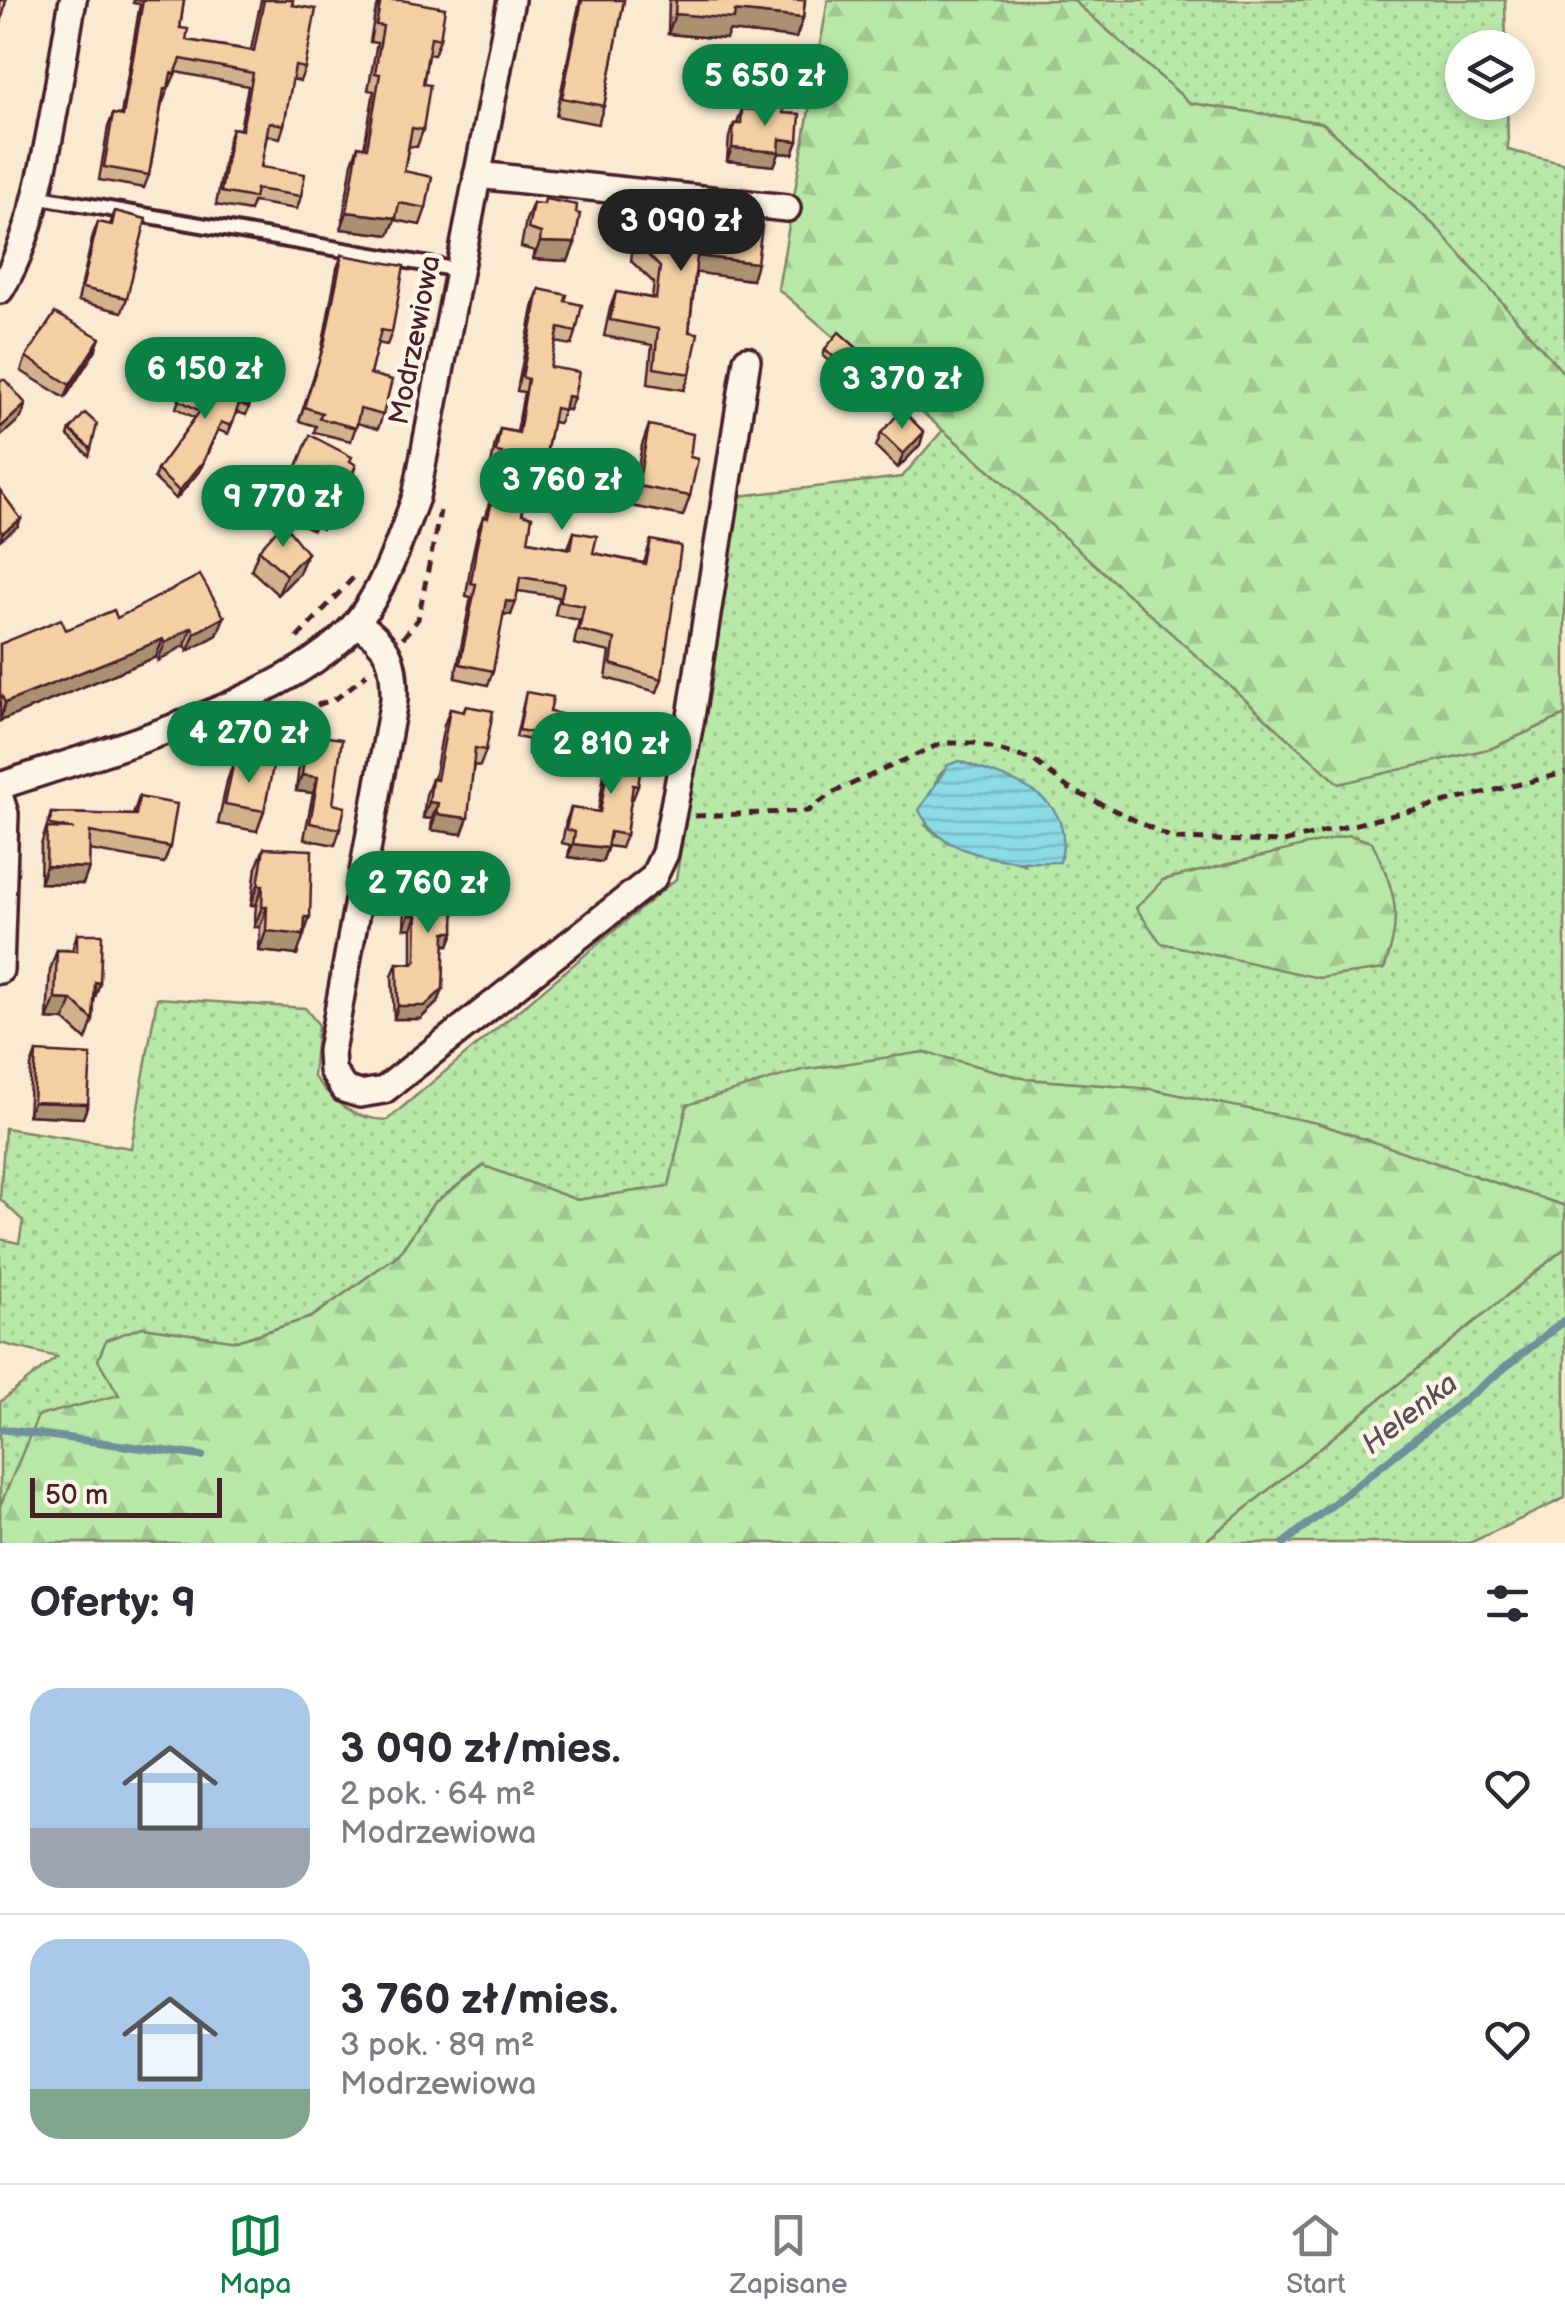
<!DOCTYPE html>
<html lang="pl">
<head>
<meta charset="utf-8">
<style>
  :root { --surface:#fff; --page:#f2f2f3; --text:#2b2b33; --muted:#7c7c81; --line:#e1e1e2; --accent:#0b8043 }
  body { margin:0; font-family:"Balsamiq Sans",sans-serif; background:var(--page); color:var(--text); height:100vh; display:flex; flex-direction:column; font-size:38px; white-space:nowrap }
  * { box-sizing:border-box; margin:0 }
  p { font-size:32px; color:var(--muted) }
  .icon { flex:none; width:55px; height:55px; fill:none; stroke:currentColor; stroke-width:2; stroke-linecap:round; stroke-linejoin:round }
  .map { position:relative; height:1543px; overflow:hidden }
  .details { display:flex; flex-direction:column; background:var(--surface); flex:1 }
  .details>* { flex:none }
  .tools { position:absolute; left:1445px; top:30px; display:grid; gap:20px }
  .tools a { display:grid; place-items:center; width:90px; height:90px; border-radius:50%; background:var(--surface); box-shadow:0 5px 15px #0003; font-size:50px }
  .scale { position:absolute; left:30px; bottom:25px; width:192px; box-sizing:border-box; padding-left:10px; border:5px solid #4a1f2b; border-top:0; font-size:28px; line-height:35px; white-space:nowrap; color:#4a1f2b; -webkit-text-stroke:8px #fcf5e5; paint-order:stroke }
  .price { position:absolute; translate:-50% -85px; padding:0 22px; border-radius:35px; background:var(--accent); color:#fff; font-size:32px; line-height:65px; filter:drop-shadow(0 2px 5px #0008) }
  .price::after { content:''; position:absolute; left:50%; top:60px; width:30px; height:22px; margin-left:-15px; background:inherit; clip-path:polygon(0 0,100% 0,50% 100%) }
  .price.on { background:#222; color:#fff }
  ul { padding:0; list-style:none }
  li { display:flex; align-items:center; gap:30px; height:250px; padding:0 30px }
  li+li { border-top:2px solid var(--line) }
  li span { display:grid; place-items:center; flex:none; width:280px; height:200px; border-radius:30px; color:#555 }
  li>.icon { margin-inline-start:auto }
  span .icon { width:120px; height:120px; fill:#fffc; stroke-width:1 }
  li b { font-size:42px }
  h2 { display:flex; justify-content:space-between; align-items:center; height:120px; padding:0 30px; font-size:42px }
  .tab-bar { display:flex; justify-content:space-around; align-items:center; height:140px; border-top:2px solid var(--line); background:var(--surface); font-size:28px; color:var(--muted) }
  .tab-bar a { display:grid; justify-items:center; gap:5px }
  .tab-bar .on { color:var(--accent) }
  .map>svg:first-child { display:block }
  .grass { fill:url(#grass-dots); stroke:#818469; stroke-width:2.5; fill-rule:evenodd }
  .forest { fill:url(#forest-firs); stroke:#818469; stroke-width:2.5 }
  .water { fill:url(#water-rules); stroke:#70909a; stroke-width:2.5 }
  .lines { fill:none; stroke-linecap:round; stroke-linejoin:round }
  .stream { stroke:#70909a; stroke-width:8 }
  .lane-casing { stroke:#4a1f2b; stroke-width:20 }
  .street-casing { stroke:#4a1f2b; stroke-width:32 }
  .path { stroke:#4a1f2b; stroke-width:5; stroke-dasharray:10 8; stroke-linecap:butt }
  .lane { stroke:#fcf5e5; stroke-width:12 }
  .street { stroke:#fcf5e5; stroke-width:25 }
  .wall { fill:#d1b28c; stroke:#4a1f2b; stroke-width:2.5 }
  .shaded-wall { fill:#aa9172; stroke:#4a1f2b; stroke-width:2.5 }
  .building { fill:#f3cfa3; stroke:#4a1f2b; stroke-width:2.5 }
  .labels { text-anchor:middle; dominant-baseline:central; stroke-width:9; stroke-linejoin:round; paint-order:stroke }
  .street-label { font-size:28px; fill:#4a1f2b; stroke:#fcf5e5 }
  .water-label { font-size:30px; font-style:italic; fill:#5a4e59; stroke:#fcf5e5 }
</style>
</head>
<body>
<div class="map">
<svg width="1565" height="1543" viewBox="0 0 1565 1543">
  <defs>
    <pattern id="grass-dots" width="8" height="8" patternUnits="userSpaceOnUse" patternTransform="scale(2.5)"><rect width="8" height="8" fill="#b8e8a7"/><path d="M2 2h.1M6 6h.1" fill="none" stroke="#a0c790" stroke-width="1.8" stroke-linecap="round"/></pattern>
    <pattern id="forest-firs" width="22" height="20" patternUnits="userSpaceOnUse" patternTransform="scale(2.5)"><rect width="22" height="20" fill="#b8e8a7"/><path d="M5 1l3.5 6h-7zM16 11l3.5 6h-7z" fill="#a0c790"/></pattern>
    <pattern id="water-rules" width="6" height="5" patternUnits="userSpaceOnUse" patternTransform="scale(2.5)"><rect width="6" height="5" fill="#8adbe4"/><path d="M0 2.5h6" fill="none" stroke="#79bcc4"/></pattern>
  </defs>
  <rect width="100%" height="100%" fill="#f9ead1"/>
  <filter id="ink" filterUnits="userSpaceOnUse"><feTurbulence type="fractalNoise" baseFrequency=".01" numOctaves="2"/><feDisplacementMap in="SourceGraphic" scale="20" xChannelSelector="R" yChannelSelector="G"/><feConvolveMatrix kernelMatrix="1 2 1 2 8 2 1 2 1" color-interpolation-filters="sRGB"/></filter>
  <g filter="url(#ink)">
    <!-- grass -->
    <g class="grass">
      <polygon points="1073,0 1505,0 1506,47 1462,48 1462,102 1507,103 1508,150 1565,164 1565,375 1436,227 1323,123 1190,103"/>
      <path d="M943 430 993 473 1492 748 1565 715V1206L1317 1124 1150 1089 1026 1079 924 1052 670 1186 577 1200 483 1166 433 1204 399 1254 312 1317 237 1341 142 1327 119 1396 0 1506V1402L57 1357 0 1343V1239L19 1243 23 1221 0 1199 5 1128 131 1148 157 998 305 1008 318 1024 313 1076C335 1103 351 1119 387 1120L676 879 739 496 902 477ZM959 761 988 772 1024 864 947 842 926 826C931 800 930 771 959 761ZM1218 868 1237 957 1162 943 1163 880Z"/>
      <polygon points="1565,1248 1565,1498 1470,1543 1203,1543"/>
    </g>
    <!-- forest -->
    <g class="forest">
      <polygon points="828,0 1073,0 1190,103 1322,123 1436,227 1565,375 1565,715 1492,748 1339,784 993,473 778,289"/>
      <path d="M1349 835 1372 842C1395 890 1404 917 1384 969L1319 978 1161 943 1136 908 1163 880Z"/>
      <polygon points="924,1052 1026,1079 1150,1089 1317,1123 1565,1206 1565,1248 1203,1543 0,1543 0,1506 38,1416 119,1395 98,1360 106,1340 142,1327 237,1341 312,1317 399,1254 433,1204 484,1166 577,1200 669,1186 687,1105 802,1070"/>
    </g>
    <!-- water -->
    <path class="water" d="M959 761C1009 780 1079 793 1060 862 1013 864 941 858 919 810L948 765Z"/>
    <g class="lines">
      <!-- stream -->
      <g class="stream">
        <polyline points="0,1429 202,1456"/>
        <polyline points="1284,1543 1565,1320"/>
      </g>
      <!-- lane casing -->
      <g class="lane-casing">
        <polyline id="lane" points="35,196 459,270"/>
      </g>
      <!-- street casing -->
      <g class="street-casing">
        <g id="street">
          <polyline points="477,175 787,208"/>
          <path d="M0 290C42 227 58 79 73 0"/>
          <path d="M357 623C390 645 395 661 394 700L331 1051 332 1070 344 1089 360 1094 384 1090 653 878 665 853 690 723 747 360"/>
          <path d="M0 786C96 753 296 700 358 621 386 585 400 539 416 497L511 0"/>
          <polyline points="0,798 5,814 0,970"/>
        </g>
      </g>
      <!-- path -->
      <g class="path">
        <polyline points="297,638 354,577"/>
        <polyline points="403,638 418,619 440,511"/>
        <polyline points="215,741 337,698 367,674"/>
        <polyline points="695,816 808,811 832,793 942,743 974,743 1033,760 1068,788 1174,839 1283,842 1565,773"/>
      </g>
      <!-- lane -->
      <use href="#lane" class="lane"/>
      <!-- street -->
      <use href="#street" class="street"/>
    </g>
    <!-- wall -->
    <g class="wall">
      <polygon points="134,0 184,0 180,28 186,40 251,50 261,0 293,0 292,5 305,68 300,81 292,79 284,125 280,138 267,135 261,167 301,196 297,209 253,202 250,211 216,205 228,141 232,128 240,129 248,86 176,72 170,86 169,86 163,102 162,102 149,175 144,188 99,180 108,127 113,114 121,115 140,4 133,3"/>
      <polygon points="380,0 440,39 434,55 428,54 423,84 423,130 417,147 409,146 404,171 426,208 420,225 395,220 389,235 341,229 352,163 358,146 364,148 374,91 368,90 377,43 370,42 375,13"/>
      <polygon points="580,0 624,0 604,106 598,124 556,116"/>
      <polygon points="669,0 805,0 803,18 796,38 729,31 726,39 668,34"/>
      <polygon points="759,104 783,113 798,141 793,154 779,153 774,166 727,161 729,137 734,124 737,124 742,109 756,110"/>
      <polygon points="533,203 575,243 568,261 533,259 535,251 521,247 526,220"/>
      <polygon points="641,206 744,224 752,280 696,272 689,332 690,374 684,390 648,384 652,345 604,336 610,308 616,292 652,298 654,283 631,261 636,222"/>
      <polygon points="115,211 127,298 122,312 78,301 93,235 98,222 110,225"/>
      <polygon points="342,255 392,332 387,345 377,343 370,374 383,415 378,429 357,423 351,441 314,432 316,426 299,421 320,358 337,268"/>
      <polygon points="539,289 565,301 576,332 572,345 555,342 550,367 574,397 569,410 564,410 559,423 552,422 542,475 538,488 528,487 522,514 528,541 568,548 574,532 593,553 644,563 651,540 662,679 657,692 606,678 610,652 574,644 579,620 555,615 559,597 518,591 511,615 503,614 493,671 488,685 455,678 471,597 466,596 471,562 478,530 483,517 486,517 497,466 491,465 495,443 500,429 517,432 524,392 517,391 534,303"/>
      <polygon points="825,349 874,372 860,388 823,356"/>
      <polygon points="95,351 65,398 21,371 26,357"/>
      <polygon points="213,382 258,384 246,415 237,412 228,434 218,430 200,470 176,499 154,478 157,470 195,418 176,408 179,400"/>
      <polygon points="649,425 690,457 690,496 683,516 631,506 642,445"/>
      <polygon points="70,430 91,449 89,456 68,436"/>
      <polygon points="881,433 920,445 898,468 876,447"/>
      <polygon points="350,462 349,485 337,508 334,506 322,529 315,525 313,530 279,513 286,493"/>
      <polygon points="259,550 307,553 299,573 278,595 251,570"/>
      <polygon points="224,617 217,635 188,651 185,645 158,661 156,657 0,721 0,644 117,618"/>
      <polygon points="526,692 550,712 553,752 551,759 528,754 531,740 516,737"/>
      <polygon points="466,706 486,750 480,766 474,765 462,834 431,830 432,819 423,818 426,795 432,779 434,779 444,725 450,709 463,712"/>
      <polygon points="307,734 333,804 340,829 335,845 304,839 313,793 296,791 301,750"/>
      <polygon points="613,736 638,786 633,799 631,799 626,835 621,848 608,846 602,862 568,857 570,845 562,843 566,821 571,808 598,812 608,749"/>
      <polygon points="234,761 264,811 257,831 218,824 227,781"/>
      <polygon points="139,797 170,847 164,863 89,850 89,868 83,884 40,883 41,845 51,813 133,815"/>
      <polygon points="264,848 304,932 297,955 259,951 260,927 254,927 256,905 251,905 256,868"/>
      <polygon points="418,862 449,894 454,932 449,945 444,945 443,989 438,1002 420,1019 394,1019 392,976 397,963 412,964 412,929 404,928 405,906 410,893 413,893 413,875"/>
      <polygon points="77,934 94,1000 93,1020 86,1040 64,1020 47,1019 50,970 57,950 72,950"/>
      <polygon points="36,1052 88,1104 83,1118 28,1115 31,1066"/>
    </g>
    <!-- shaded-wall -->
    <g class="shaded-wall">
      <polygon points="735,11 803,18 796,38 729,31 726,39 668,34 675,14"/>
      <polygon points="780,139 798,141 793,154 779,153 774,166 727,161 732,148"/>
      <polygon points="347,212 396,218 389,235 341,229"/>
      <polygon points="540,242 575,243 568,261 533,259"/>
      <polygon points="697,256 757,263 752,280 691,272"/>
      <polygon points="100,338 95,351 65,398 70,385"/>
      <polygon points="876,365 874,372 860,388 862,382"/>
      <polygon points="567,396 574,397 569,410 562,409"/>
      <polygon points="26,404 21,418 0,437 0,428"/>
      <polygon points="218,430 200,470 176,499 179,491"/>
      <polygon points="924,432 920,445 898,468 903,454"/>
      <polygon points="356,465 349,485 337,508 345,488"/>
      <polygon points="341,486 334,506 322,529 330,509"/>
      <polygon points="21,519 18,526 0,540 2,533"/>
      <polygon points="307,553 299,573 278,595 286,575"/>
      <polygon points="506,601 516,602 511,615 501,614"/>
      <polygon points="224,617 217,635 188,651 195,633"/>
      <polygon points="192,627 185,645 158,661 165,643"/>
      <polygon points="163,639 156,657 0,721 5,703"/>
      <polygon points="302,775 318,777 313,793 296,791"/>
      <polygon points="429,802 438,803 432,819 423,818"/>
      <polygon points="436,814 468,818 462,834 431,830"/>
      <polygon points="573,844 607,848 602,862 568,857"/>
      <polygon points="46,866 89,868 83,884 40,883"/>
      <polygon points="258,885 263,885 256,905 251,905"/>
      <polygon points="262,907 267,907 260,927 254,927"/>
      <polygon points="409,915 417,915 412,929 404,928"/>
      <polygon points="305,917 310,917 297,955 259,951 266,931"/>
      <polygon points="445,932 454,932 449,945 440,945"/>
      <polygon points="95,982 100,983 93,1003"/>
      <polygon points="443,989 438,1002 420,1019 394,1019 398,1006"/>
      <polygon points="55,999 72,1000 64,1020 47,1019"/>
      <polygon points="33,1102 88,1104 83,1118 28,1115"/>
    </g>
    <!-- building -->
    <g class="building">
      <polygon points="0,0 6,0 0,28"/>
      <polygon points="143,0 184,0 180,28 188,29 186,40 254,51 264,0 293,0 292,5 316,9 305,68 295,66 284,125 269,122 261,167 305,174 301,196 256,189 254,198 221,192 232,128 242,130 253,73 181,59 175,74 171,73 168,89 164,89 149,175 104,167 113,114 123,116"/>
      <polygon points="381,0 401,0 445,8 440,39 431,37 423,84 430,85 423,130 412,128 404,171 432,177 426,208 399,203 396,218 347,212 358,146 367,148 380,74 375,73 383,26 376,25"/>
      <polygon points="582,0 624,0 604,106 562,98"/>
      <polygon points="676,0 805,0 803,18 735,11 734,19 675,14"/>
      <polygon points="759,104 784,106 783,113 800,114 798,141 780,139 779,152 732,148 734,124 741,124 742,109 758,110"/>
      <polygon points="545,199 577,205 576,213 580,214 575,243 540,242 541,233 528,229 533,203 544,204"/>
      <polygon points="641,206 746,217 744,224 762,226 757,263 697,256 689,332 698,333 690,374 654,368 658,329 610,320 616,292 656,299 660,267 637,244"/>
      <polygon points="115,211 146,219 127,298 82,288 98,222 112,225"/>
      <polygon points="342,255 404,266 392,332 381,330 370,374 392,380 383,415 360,409 356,428 319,418 322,413 304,407 324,345"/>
      <polygon points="539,289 567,295 565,301 582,305 576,332 559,328 550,367 579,372 574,397 567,396 564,410 555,408 542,475 532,473 522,514 532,517 528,541 571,549 574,532 597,536 593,553 646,564 651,540 681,546 662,679 611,664 615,639 579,630 584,606 560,602 564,584 520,577 516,602 506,601 493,671 460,664 476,584 471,583 476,549 483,517 488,518 502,453 496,452 500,429 519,433 528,379 522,377"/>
      <polygon points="55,313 100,338 70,385 26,357"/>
      <polygon points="839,332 876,365 862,382 825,349"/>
      <polygon points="218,370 258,384 249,407 239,404 231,426 221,422 203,462 179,491 157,470 200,411 179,400 194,373 213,382"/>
      <polygon points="0,380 5,380 26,404 0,428"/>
      <polygon points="902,410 924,432 903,454 881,433"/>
      <polygon points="85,413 97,424 91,449 70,430"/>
      <polygon points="649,425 693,434 690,457 698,459 690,496 638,486"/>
      <polygon points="310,435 352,457 350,461 356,465 345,488 341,486 330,509 323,505 320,510 286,493"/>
      <polygon points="0,490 21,519 2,533 0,530"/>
      <polygon points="283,523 307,553 286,575 259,550"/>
      <polygon points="200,575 224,617 195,633 192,627 165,643 163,639 5,703 2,696 0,697 0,644 61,619 66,630 114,610 117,618"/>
      <polygon points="526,692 553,697 550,712 561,714 553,752 531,747 534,733 519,730"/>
      <polygon points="466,706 493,711 486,750 475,748 468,818 436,814 438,803 429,802 432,779 437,780 450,709 464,712"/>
      <polygon points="307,734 342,739 333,804 345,807 340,829 310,823 318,777 302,775"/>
      <polygon points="613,736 645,741 638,786 633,785 626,835 610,832 607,848 573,844 575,832 566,829 571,808 600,812"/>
      <polygon points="234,761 273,767 264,811 225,804"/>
      <polygon points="139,797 177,804 170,847 90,832 89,868 46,866 47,828 74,829 50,825 51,813 136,815"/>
      <polygon points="264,848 312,850 310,917 305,917 304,935 266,931 267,907 262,907 263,885 258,885"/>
      <polygon points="418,862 450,862 449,894 455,894 454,932 445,932 443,989 425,1006 398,1006 397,963 413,964 416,960 417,915 409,915 410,893 417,893"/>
      <polygon points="77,934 102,934 100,983 95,982 93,1020 72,1000 55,999 57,950 77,951"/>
      <polygon points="36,1052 91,1055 88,1104 33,1102"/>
    </g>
  </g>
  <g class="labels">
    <!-- street labels -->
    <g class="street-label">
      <text transform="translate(415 340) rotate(-79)">Modrzewiowa</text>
    </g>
    <!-- water labels -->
    <g class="water-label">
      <text transform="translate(1410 1414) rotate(-38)">Helenka</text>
    </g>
  </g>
</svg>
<div class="tools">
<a><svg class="icon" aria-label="layers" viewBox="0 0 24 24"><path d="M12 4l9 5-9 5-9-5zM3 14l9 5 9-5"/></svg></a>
</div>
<div class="scale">50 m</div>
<b class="price" style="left:765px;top:129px">5 650 zł</b>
<b class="price on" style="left:681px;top:274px">3 090 zł</b>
<b class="price" style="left:205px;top:422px">6 150 zł</b>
<b class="price" style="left:902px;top:432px">3 370 zł</b>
<b class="price" style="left:562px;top:533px">3 760 zł</b>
<b class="price" style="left:283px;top:550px">9 770 zł</b>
<b class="price" style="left:249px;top:786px">4 270 zł</b>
<b class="price" style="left:611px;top:797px">2 810 zł</b>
<b class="price" style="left:428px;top:936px">2 760 zł</b>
</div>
<section class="details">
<h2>Oferty: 9<svg class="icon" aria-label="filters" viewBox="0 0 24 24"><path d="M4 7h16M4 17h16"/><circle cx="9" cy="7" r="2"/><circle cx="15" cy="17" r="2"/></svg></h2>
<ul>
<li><span style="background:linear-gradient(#a9c7e8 70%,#9aa5b1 0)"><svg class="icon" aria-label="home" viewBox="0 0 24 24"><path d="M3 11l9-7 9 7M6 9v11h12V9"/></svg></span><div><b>3 090 zł/mies.</b><p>2 pok. · 64 m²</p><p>Modrzewiowa</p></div><svg class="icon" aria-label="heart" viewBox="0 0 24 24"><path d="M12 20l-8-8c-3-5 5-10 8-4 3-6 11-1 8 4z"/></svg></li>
<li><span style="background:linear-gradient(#a9c7e8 75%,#7fa58c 0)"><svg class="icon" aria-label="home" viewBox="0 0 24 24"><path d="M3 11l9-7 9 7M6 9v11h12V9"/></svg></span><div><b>3 760 zł/mies.</b><p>3 pok. · 89 m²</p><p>Modrzewiowa</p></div><svg class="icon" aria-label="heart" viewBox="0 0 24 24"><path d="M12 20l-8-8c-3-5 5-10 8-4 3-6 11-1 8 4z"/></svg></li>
</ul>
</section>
<nav class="tab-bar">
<a class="on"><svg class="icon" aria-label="map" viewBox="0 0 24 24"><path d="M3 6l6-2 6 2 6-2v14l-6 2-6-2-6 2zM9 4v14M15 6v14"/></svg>Mapa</a>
<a><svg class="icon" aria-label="saved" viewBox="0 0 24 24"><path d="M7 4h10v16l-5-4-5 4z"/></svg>Zapisane</a>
<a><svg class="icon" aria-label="home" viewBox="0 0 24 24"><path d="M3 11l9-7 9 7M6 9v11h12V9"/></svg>Start</a>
</nav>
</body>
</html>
